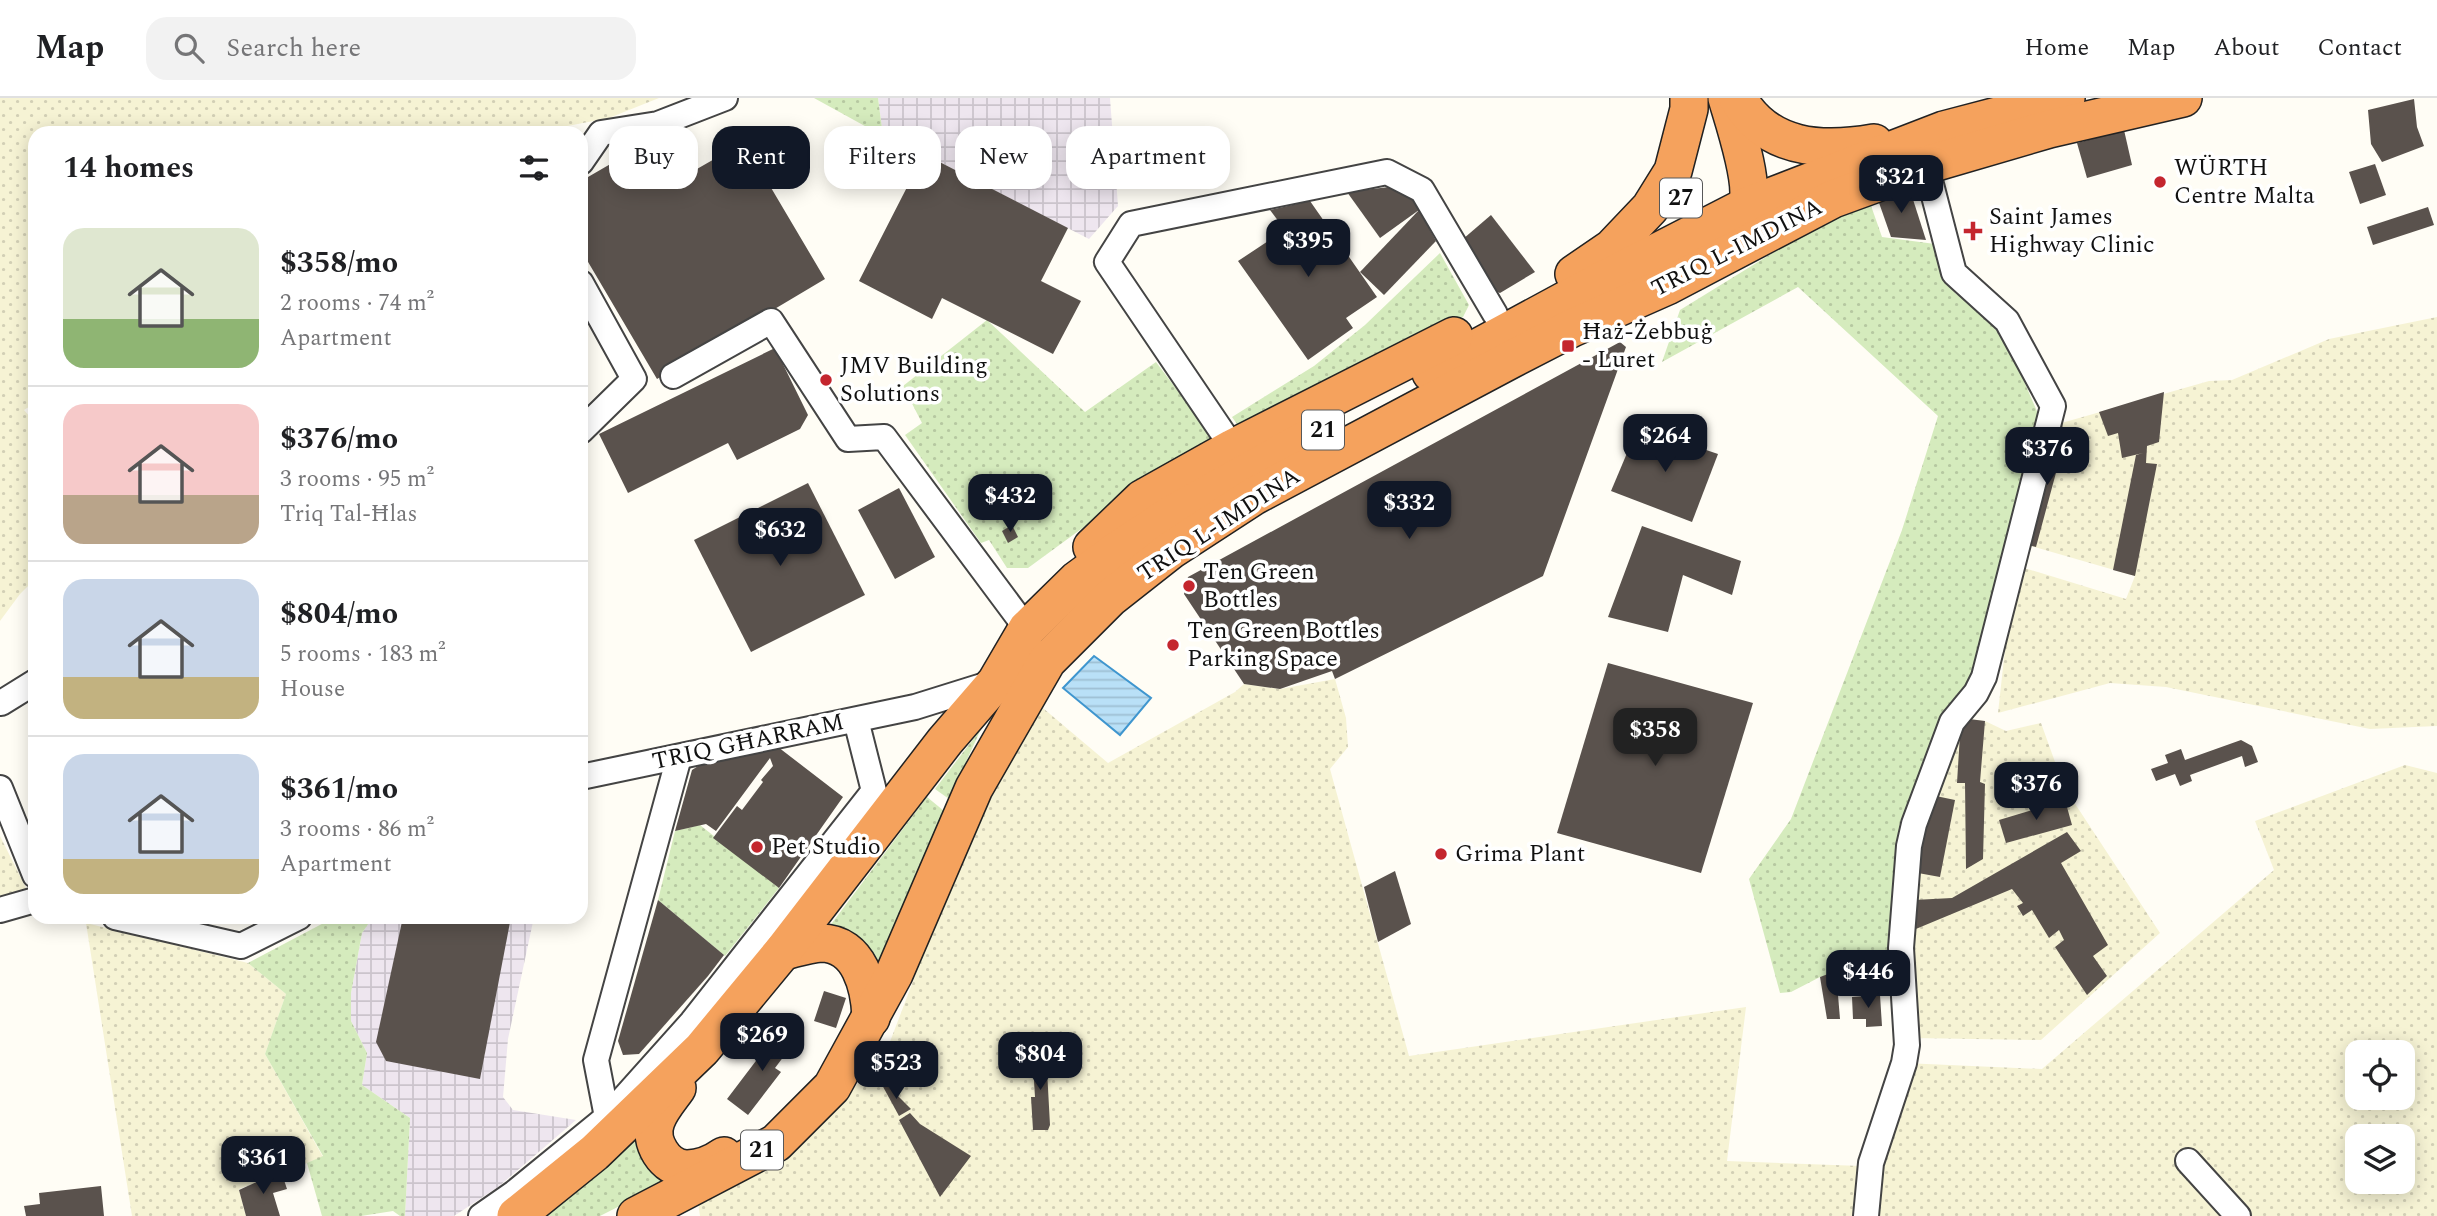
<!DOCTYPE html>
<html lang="en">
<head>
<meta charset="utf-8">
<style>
  :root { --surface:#fff; --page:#f2f2f2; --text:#202124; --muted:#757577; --line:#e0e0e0; --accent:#111827 }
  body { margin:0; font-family:Spectral,serif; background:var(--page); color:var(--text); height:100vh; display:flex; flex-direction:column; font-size:26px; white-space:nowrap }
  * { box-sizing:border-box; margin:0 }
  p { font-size:23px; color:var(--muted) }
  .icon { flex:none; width:38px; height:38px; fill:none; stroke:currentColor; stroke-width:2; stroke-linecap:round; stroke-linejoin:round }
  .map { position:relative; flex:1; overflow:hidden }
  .side { position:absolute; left:28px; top:28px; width:560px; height:798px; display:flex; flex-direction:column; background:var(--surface); border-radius:21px; box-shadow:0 4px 18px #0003 }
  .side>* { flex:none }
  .top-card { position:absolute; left:609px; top:28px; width:665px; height:63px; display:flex; gap:14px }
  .tools { position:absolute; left:2345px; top:942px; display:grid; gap:14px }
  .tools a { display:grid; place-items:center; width:70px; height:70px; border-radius:14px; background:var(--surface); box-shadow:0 4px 18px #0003; font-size:35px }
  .price { position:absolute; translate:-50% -60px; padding:0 16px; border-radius:14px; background:var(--accent); color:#fff; font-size:23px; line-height:46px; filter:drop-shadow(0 2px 4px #0008) }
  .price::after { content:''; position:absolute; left:50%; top:42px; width:21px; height:16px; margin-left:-10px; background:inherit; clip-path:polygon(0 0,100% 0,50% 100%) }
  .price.selected { background:#222; color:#fff }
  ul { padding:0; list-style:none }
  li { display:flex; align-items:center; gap:21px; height:175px; padding:0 35px }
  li+li { border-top:2px solid var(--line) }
  li span { display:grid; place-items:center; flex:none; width:196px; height:140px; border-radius:21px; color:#555 }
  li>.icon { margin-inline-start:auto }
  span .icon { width:84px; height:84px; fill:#fffc; stroke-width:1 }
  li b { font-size:30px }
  h2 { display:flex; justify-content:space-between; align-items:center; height:84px; padding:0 35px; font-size:30px }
  .pill { padding:0 24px; border-radius:21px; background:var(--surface); box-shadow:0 4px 18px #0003; font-size:24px; line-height:63px }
  .pill.selected { background:var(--accent); color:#fff }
  header { display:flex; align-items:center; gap:42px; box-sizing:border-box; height:98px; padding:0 35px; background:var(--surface); border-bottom:2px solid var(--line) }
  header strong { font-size:33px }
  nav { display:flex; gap:38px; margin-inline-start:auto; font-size:24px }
  .search { width:490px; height:63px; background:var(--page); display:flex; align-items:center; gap:18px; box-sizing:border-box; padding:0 24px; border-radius:21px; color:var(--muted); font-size:26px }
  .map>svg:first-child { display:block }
  .industrial { fill:url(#industrial-grid) }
  .farmland { fill:url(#farmland-dots); fill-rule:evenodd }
  .grass { fill:url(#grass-dots) }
  .water { fill:url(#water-rules); stroke:#3f96cf; stroke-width:2 }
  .building { fill:#5a524d }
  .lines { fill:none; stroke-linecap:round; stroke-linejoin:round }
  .minor-casing { stroke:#444; stroke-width:28 }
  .highway-casing { stroke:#222; stroke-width:40 }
  .minor { stroke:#fff; stroke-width:24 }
  .highway { stroke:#f5a25d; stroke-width:37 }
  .poi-dot { fill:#c4262e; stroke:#fff; stroke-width:2.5 }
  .labels { text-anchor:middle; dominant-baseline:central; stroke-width:7; stroke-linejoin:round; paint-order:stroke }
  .shield { fill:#fff; stroke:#585858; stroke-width:2 }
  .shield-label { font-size:23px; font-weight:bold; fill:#111 }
  .poi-label { font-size:24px; fill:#111; stroke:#fff; text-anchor:start }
  .street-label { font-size:24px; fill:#111; stroke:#fff }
</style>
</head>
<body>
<header>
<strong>Map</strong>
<div class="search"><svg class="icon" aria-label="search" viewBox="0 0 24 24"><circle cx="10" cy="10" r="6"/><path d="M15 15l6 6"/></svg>Search here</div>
<nav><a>Home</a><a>Map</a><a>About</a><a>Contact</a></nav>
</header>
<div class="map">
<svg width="2437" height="1118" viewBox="0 0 2437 1118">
  <defs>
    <pattern id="industrial-grid" width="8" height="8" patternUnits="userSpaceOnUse" patternTransform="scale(1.75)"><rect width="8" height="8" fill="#eee6ef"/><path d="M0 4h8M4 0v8" fill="none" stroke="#cbc4cc"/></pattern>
    <pattern id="farmland-dots" width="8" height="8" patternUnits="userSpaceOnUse" patternTransform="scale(1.75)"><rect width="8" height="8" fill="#f6f3d4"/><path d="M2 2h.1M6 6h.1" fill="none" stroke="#d2cfb5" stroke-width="1.8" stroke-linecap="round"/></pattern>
    <pattern id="grass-dots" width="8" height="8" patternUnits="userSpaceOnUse" patternTransform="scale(1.75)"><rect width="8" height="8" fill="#d5ebbd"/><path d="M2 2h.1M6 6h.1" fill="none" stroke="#b6c8a1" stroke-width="1.8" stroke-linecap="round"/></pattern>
    <pattern id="water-rules" width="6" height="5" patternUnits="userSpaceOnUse" patternTransform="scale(1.75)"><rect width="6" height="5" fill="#b9e0f7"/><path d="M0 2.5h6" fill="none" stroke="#9ebfd3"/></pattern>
  </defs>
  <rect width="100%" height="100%" fill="#fffdf5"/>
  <!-- industrial -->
  <g class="industrial">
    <polygon points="878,0 1110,0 1118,108 1089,141 924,56 883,38"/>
    <polygon points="373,819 534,819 508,941 503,999 513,1012 576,1022 498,1089 454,1118 405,1118 410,1020 362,987 367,955 351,923 351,895 362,835"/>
  </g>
  <!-- farmland -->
  <g class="farmland">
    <polygon points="0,0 659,0 609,20 531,35 35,35 35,305 24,312 35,325 35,473 31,485 20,496 0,523"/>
    <polygon points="2437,219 2437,628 2370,631 2166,589 2110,585 1998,615 2008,524 2021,469 2126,501 2135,478 2024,446 2058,326 2209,283 2232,282 2329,241"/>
    <path d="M1335 581 1346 620 1348 649 1330 671 1409 958 1746 909 1727 1063 1861 1068 1904 965 2042 971 2274 772 2255 723 2405 667 2437 675V1118H700L698 1105 816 1026 883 962 951 784 1037 605 1108 665 1235 594 1244 586 1280 591ZM2357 954H2403V999H2357ZM2357 1038H2403V1083H2357Z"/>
    <polygon points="1961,620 1985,623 2006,633 2041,625 2064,689 2160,835 2041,942 1914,940 1911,833 1914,802 1931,697"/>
    <polygon points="0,738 29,796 0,805"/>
    <polygon points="86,825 248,865 286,896 265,956 323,1059 239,1091 246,1118 132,1118"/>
  </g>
  <!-- grass -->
  <g class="grass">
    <polygon points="814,0 878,0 883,38"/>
    <polygon points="1869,102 1882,139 1935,146 1944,182 1956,196 1976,208 2008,246 2042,325 1893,855 1820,879 1791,894 1780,895 1749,781 1791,721 1902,432 1938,318 1798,189 1662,264 1680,212 1797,140"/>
    <polygon points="1440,155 1469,207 1463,219 1252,331 1239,329 1232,319 1314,268 1365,227"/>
    <polygon points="987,222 1085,314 1156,264 1211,337 1208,351 1103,415 1028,470 1007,470 989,442 981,445 905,337 922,325 903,288"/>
    <polygon points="981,631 949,701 935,691"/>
    <polygon points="927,699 944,713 881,870 866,848 826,833"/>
    <polygon points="700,727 779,790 725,858 658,802 675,733"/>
    <polygon points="335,819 373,819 362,835 351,895 351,923 367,955 362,987 410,1020 405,1118 400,1118 393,1113 361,1118 322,1118 307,1065 323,1058 265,956 286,896 248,865"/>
    <polygon points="637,1031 645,1067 667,1084 600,1118 537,1118"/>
  </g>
  <!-- water -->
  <polygon class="water" points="1094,558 1151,600 1120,637 1063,590"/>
  <!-- building -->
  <g class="building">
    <polygon points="2414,1 2417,29 2424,48 2382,64 2371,46 2368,12"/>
    <polygon points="2124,32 2132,67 2087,80 2077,45"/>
    <polygon points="744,44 825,181 657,281 581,152 581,89 588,79 626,57 632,69 665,49 683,79"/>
    <polygon points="924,56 1068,130 1041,183 1081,203 1053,256 942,200 932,221 859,183"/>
    <polygon points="2375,66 2386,97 2360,106 2349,74"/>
    <polygon points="1389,89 1412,98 1419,112 1380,140 1347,94"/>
    <polygon points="1909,89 1926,142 1891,139 1877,99"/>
    <polygon points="1310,103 1377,199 1346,220 1353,230 1308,262 1238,163 1285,132 1270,112"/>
    <polygon points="2428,109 2434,127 2373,147 2367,129"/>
    <polygon points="1419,112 1436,143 1384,197 1360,174"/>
    <polygon points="1491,117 1535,174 1500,195 1490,191 1463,141"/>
    <polygon points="1620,244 1626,249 1543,478 1335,581 1332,573 1280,591 1244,586 1184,496 1188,479"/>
    <polygon points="775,250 808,317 800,331 737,362 728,345 628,395 599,336"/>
    <polygon points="2164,294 2159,344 2147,348 2146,365 2157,366 2135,478 2113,472 2136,357 2143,355 2122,360 2118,335 2108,338 2099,314"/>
    <polygon points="2062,325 2066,369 2057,371 2036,449 2024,446 2058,326"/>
    <polygon points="1638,329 1718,356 1692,424 1611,393"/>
    <polygon points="808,385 865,497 751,554 694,442"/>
    <polygon points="899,390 935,459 895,481 858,412"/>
    <polygon points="1012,427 1018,439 1008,445 1002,433"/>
    <polygon points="1642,428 1741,463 1732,497 1683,477 1668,534 1608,519"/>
    <polygon points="1608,565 1753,605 1701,775 1557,735"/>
    <polygon points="1961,620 1985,623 1980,684 1985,686 1983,761 1966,771 1965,685 1957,685"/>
    <polygon points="2241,642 2252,648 2258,664 2245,669 2242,658 2190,677 2192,683 2180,688 2175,676 2156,683 2151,671 2168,665 2165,657 2181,651 2185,662"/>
    <polygon points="778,649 843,699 779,790 713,740 737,708 742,712 763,684 761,682 773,668 770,660 716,733 706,726 675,733 692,672 703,665"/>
    <polygon points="1931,697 1955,702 1940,779 1918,775"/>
    <polygon points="2065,702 2072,727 2006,745 1999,722"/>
    <polygon points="2067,734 2081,753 2061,765 2108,847 2093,858 2107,878 2087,897 2055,849 2064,842 2059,832 2049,840 2032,812 2023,818 2017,808 2023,805 2012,791 1911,833 1914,802 1952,800"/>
    <polygon points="1395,773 1411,826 1378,844 1364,789"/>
    <polygon points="658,802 724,857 708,878 639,956 623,957 618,943"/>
    <polygon points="403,819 511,819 480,981 386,963 376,944"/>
    <polygon points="1836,873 1840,921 1827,921 1820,879"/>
    <polygon points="824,893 846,900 836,930 814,923"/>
    <polygon points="1880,897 1882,928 1866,929 1866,921 1853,921 1852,899"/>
    <polygon points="781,930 796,942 775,970 781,974 748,1017 727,1001"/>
    <polygon points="1028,954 1046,954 1050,1027 1048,1032 1033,1032 1031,999 1035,999 1033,967 1029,967"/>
    <polygon points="883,983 911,1011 899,1018 881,985"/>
    <polygon points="910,1015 920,1026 971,1058 940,1099 899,1022"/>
    <polygon points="281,1073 287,1091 273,1095 280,1118 246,1118 239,1092"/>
    <polygon points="101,1088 104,1118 26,1118 24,1108 40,1106 39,1095"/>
  </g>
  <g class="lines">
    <!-- minor casing -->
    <g class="minor-casing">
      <g id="minor">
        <polyline points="581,64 601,35 658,26 725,0"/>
        <polyline points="581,185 634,281 581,333"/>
        <polyline points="673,278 771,223 848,341 884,339 1027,531"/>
        <polyline points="1233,350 1107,164 1131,126 1387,74 1422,92 1495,216"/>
        <polyline points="1,605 35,584"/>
        <polyline points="581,679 915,609 995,584"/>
        <polyline points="0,690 35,777"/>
        <polyline points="0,812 35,802"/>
        <polyline points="115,819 241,848 299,819"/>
        <polyline points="607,1019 596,962 679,659"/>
        <polyline points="2188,1063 2238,1118"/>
        <polyline points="481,1118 514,1095 607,1019 692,924 874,693 856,622"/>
        <polyline points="1866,1118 1871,1065 1904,965 1907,947 1901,850 1909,748 1914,726 1952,624 1976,595 1984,579 2053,308 2007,223 1954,175 1926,67"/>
      </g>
    </g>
    <!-- highway casing -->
    <g class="highway-casing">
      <g id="highway">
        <path d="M1727 0C1734 24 1755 85 1747 108 1745 115 1740 122 1736 127"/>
        <path d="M1738 0C1767 52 1823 54 1874 45"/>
        <polyline points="1574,176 1612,150 1650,110 1673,73 1689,11 1689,0"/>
        <polyline points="1431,275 1599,184 1747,108 1944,32 2066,0"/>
        <polyline points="1092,449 1142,401 1233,350 1454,238"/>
        <path d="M783 853C796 850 808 846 821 845 860 845 870 890 871 920"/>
        <path d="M677 990C670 1000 660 1011 656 1023 648 1043 665 1071 687 1071 700 1071 714 1065 724 1058"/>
        <polyline points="516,1118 594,1055 702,951 783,853 945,643 996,584 1027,531 1077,482 1115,454 1169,418 1305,342"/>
        <polyline points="636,1118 776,1045 832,989 894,876 974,690 1047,563 1110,500 1171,452 1254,398 1510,262 1572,230 1667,188 1833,101 1926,67 2049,31 2183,0"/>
      </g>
    </g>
    <!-- minor -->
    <use href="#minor" class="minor"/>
    <!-- highway -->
    <use href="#highway" class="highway"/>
  </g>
  <!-- markers -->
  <g class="poi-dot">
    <circle cx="2160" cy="84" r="7"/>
    <path d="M1969.5 122.5h7v7h7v7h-7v7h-7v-7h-7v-7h7z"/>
    <rect x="1561" y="241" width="14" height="14" rx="3.5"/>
    <circle cx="826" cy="282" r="7"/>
    <circle cx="1189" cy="488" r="7"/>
    <circle cx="1173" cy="547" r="7"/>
    <circle cx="757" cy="749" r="7"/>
    <circle cx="1441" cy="756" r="7"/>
  </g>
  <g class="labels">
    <!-- shield labels -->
    <g class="shield">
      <rect x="1660" y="80.5" width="42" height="39" rx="5"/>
      <rect x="1302" y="312.5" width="42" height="39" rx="5"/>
      <rect x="741" y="1032.5" width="42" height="39" rx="5"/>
    </g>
    <g class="shield-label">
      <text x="1681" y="100">27</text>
      <text x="1323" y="332">21</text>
      <text x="762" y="1052">21</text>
    </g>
    <!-- poi labels -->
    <g class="poi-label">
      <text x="2174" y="70">WÜRTH<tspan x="2174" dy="28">Centre Malta</tspan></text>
      <text x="1989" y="119">Saint James<tspan x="1989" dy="28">Highway Clinic</tspan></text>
      <text x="1582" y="234">Ħaż-Żebbuġ<tspan x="1582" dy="28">- Luret</tspan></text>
      <text x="840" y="268">JMV Building<tspan x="840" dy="28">Solutions</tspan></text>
      <text x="1203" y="474">Ten Green<tspan x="1203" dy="28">Bottles</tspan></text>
      <text x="1187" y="533">Ten Green Bottles<tspan x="1187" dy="28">Parking Space</tspan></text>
      <text x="771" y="749">Pet Studio</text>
      <text x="1455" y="756">Grima Plant</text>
    </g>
    <!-- street labels -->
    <g class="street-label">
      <text transform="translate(1737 150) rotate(-27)">TRIQ L-IMDINA</text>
      <text transform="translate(1219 427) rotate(-33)">TRIQ L-IMDINA</text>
      <text transform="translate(748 644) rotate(-12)">TRIQ GĦARRAM</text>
    </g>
  </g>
</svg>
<div class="tools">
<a><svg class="icon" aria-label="locate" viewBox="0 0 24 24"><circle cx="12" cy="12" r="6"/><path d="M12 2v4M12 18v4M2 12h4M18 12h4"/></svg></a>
<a><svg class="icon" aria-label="layers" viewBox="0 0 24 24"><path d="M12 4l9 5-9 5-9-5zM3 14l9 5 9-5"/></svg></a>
</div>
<b class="price" style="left:1901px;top:117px">$321</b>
<b class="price" style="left:1308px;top:181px">$395</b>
<b class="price" style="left:1665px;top:376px">$264</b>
<b class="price" style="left:2047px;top:389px">$376</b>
<b class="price" style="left:1010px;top:436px">$432</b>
<b class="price" style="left:1409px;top:443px">$332</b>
<b class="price" style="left:780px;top:470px">$632</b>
<b class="price selected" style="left:1655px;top:670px">$358</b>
<b class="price" style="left:2036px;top:724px">$376</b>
<b class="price" style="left:1868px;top:912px">$446</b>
<b class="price" style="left:762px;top:975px">$269</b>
<b class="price" style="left:1040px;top:994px">$804</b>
<b class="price" style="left:896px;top:1003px">$523</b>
<b class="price" style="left:263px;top:1098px">$361</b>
<div class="top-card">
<a class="pill">Buy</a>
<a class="pill selected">Rent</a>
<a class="pill">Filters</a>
<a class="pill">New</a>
<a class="pill">Apartment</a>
</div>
<section class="side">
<h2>14 homes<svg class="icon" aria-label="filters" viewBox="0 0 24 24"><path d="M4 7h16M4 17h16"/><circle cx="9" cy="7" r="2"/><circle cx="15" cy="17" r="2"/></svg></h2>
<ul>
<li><span style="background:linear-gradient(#dfe7d0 65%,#8fb573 0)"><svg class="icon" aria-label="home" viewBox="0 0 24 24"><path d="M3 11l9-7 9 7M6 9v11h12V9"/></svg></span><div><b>$358/mo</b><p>2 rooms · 74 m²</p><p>Apartment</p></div></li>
<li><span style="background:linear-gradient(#f6c9c9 65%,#b9a48a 0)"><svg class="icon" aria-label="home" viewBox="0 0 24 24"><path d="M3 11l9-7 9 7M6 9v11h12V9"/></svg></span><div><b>$376/mo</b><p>3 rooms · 95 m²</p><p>Triq Tal-Ħlas</p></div></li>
<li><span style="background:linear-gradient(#c9d6e8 70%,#c2b280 0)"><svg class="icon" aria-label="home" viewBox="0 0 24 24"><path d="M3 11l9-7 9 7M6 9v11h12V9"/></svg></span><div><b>$804/mo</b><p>5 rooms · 183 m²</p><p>House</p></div></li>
<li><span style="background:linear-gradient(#c9d6e8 75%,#c2b280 0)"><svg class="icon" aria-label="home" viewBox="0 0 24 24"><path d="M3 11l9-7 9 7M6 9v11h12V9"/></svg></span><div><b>$361/mo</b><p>3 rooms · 86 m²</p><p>Apartment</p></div></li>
</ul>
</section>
</div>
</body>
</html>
